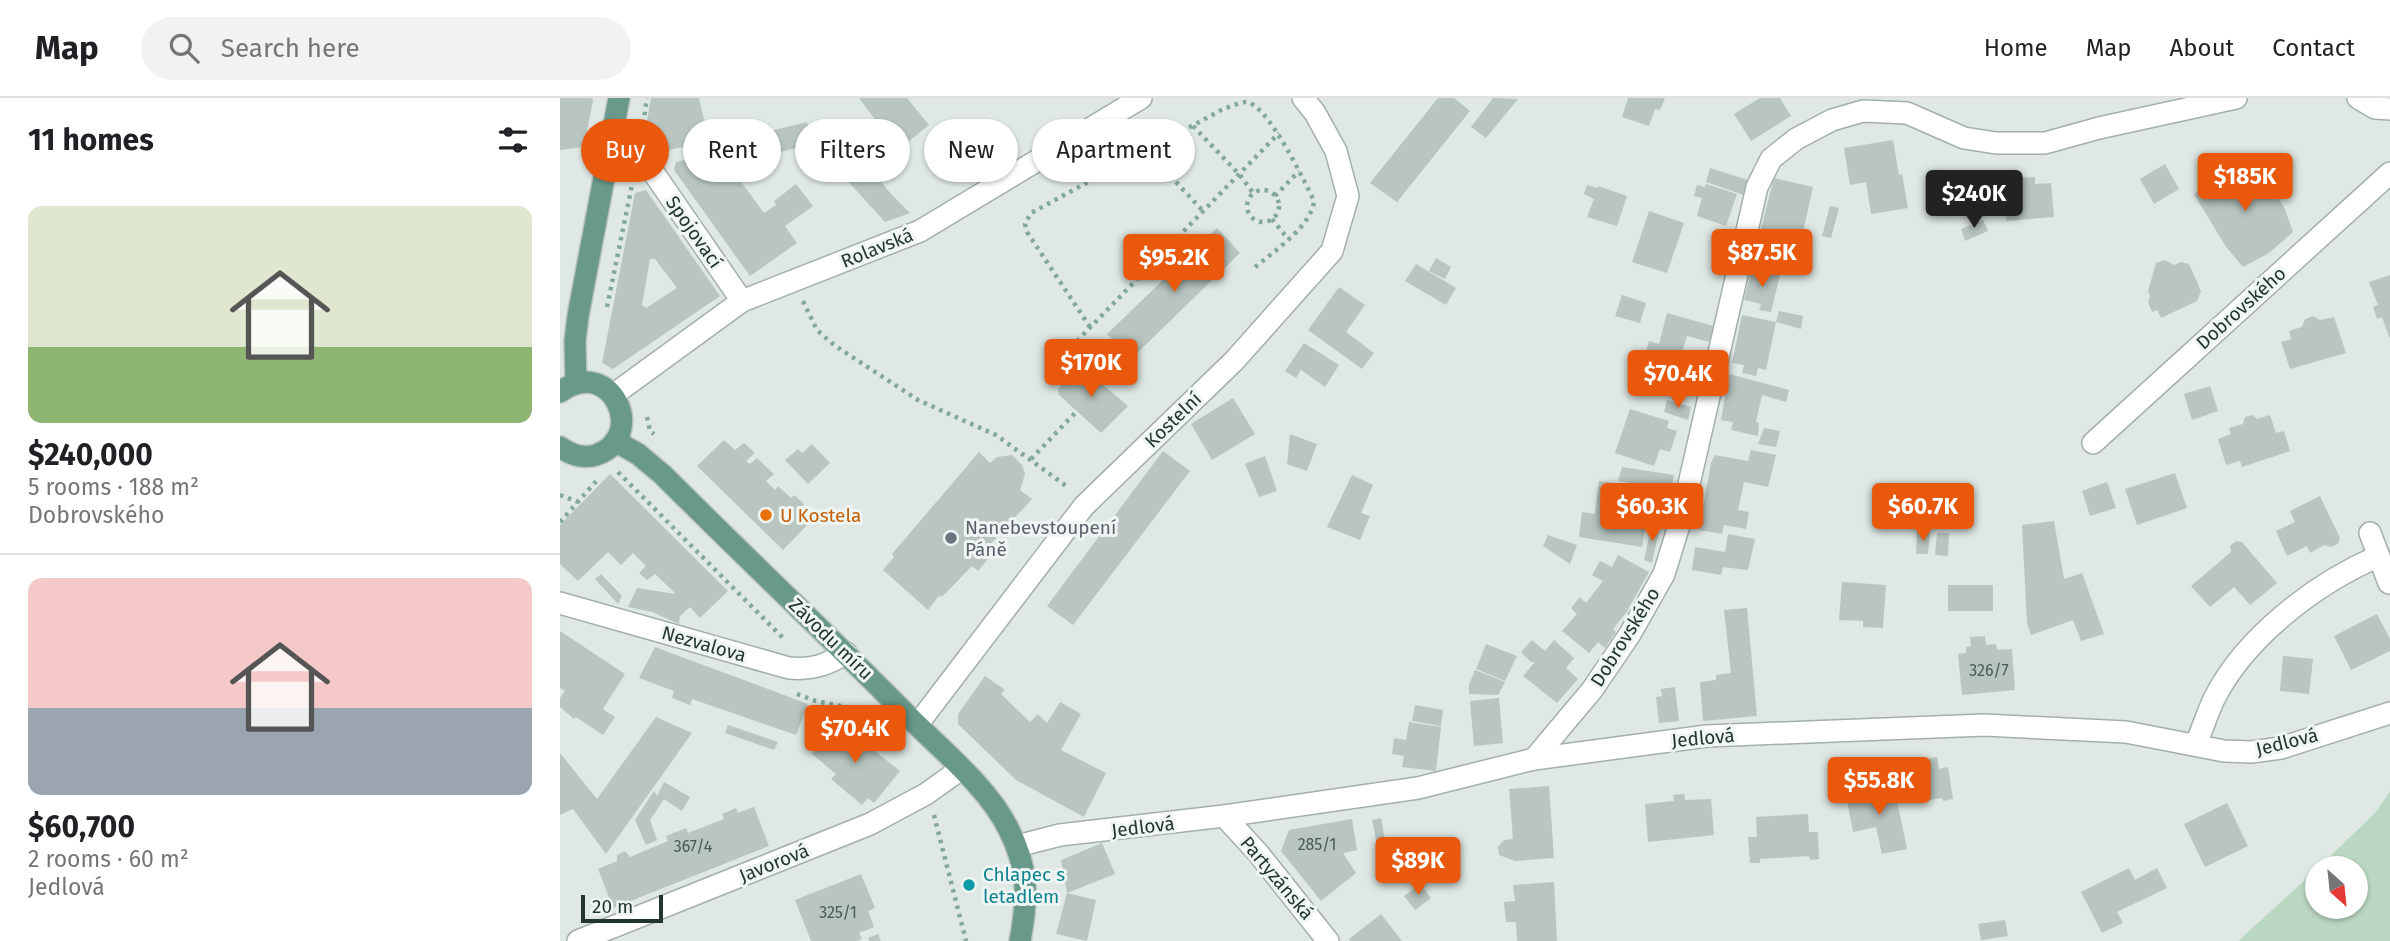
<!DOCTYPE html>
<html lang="en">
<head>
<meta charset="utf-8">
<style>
  :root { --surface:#fff; --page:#f2f2f2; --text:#202124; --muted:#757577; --line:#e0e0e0; --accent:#ea580c }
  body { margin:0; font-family:"Fira Sans",sans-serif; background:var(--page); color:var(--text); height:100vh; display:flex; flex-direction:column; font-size:26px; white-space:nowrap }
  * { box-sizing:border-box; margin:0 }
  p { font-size:23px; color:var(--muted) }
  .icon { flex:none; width:38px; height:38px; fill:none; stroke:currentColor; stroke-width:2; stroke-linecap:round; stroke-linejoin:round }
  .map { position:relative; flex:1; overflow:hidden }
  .panel { display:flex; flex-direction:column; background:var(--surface); width:560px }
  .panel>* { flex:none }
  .hud { position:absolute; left:21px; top:21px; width:665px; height:63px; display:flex; gap:14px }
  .needle { width:46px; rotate:153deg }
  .buttons { position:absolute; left:1745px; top:758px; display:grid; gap:14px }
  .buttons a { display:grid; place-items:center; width:63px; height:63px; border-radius:50%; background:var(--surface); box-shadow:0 2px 5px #0004; font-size:35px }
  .scale { position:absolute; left:21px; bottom:18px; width:82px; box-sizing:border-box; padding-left:7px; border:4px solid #223630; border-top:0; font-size:19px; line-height:24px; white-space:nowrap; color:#223630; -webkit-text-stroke:5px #eff5f2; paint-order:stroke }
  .price { position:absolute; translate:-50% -60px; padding:0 16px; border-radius:7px; background:var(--accent); color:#fff; font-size:23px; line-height:46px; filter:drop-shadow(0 2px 4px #0008) }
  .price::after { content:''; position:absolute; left:50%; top:42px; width:21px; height:16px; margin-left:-10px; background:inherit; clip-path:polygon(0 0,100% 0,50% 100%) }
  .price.active { background:#222; color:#fff }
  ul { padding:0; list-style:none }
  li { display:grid; align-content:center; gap:14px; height:371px; padding:0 28px }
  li+li { border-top:2px solid var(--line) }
  li span { display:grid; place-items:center; height:217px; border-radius:14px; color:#555 }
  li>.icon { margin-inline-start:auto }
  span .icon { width:126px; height:126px; fill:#fffc; stroke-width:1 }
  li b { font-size:30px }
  h2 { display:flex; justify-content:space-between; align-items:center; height:84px; padding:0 28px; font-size:30px }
  .pill { padding:0 24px; border-radius:32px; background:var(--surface); box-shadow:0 2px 5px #0004; font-size:24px; line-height:63px }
  .pill.active { background:var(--accent); color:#fff }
  header { display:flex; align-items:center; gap:42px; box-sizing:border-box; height:98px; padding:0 35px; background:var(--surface); border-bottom:2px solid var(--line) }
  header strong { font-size:33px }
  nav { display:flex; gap:38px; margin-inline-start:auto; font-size:24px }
  .search { width:490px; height:63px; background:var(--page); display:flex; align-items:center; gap:18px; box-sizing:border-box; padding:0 24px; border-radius:38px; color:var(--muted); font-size:26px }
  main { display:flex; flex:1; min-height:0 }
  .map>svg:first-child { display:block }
  .green { fill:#bad7c1 }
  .building { fill:#b8c5c0; fill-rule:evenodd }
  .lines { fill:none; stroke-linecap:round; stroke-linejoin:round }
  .minor-casing { stroke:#a3afaa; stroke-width:24 }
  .major-casing { stroke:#bdc3c1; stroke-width:24 }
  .path { stroke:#83a89c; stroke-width:4.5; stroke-dasharray:3.5 5; stroke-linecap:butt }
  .minor { stroke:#fff; stroke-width:21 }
  .major { stroke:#68998b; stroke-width:21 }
  .food-dot { fill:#e8710a; stroke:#eff5f2; stroke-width:2.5 }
  .worship-dot { fill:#6b7280; stroke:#eff5f2; stroke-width:2.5 }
  .culture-dot { fill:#0f9aa8; stroke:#eff5f2; stroke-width:2.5 }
  .labels { text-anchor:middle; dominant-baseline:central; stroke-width:6; stroke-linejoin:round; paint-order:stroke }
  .number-label { font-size:16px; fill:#485a54 }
  .street-label { font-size:19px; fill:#223630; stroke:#eff5f2 }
  .food-label { font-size:19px; fill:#c56008; stroke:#eff5f2; text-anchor:start }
  .worship-label { font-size:19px; fill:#5b616d; stroke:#eff5f2; text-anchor:start }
  .culture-label { font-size:19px; fill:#0d838f; stroke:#eff5f2; text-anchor:start }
</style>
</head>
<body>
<header>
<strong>Map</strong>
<div class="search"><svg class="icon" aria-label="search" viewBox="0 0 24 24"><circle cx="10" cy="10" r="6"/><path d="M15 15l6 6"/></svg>Search here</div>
<nav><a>Home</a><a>Map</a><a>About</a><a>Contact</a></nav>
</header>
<main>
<section class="panel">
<h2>11 homes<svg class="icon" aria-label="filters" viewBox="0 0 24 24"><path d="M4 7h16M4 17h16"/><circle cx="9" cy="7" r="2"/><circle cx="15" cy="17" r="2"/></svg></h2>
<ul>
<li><span style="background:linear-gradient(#dfe7d0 65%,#8fb573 0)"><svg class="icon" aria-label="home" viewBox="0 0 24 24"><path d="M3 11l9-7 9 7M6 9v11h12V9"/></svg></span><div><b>$240,000</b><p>5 rooms · 188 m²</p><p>Dobrovského</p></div></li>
<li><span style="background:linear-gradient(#f6c9c9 60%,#9aa5b1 0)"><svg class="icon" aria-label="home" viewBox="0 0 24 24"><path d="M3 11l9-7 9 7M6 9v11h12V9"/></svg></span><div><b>$60,700</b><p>2 rooms · 60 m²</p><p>Jedlová</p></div></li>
</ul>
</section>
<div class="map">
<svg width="1830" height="843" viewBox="0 0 1830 843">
  <rect width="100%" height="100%" fill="#dfe8e4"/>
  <!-- green -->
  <polygon class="green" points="1830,693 1830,843 1678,843 1757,771 1757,808 1796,808 1796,770 1758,770 1817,713"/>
  <!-- building -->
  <g class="building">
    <polygon points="0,0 31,0 33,2 24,49 0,52"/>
    <polygon points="91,0 139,0 149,43 105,53 85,34"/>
    <polygon points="299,0 347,0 369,27 338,52"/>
    <polygon points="878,0 894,0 910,13 837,104 810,85"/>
    <polygon points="933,0 958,1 926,40 911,29"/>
    <polygon points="1068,0 1105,0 1100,12 1095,11 1089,28 1062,19"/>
    <polygon points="1200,0 1220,0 1231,18 1191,43 1174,16"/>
    <polygon points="282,21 301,40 291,52 270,32"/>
    <polygon points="247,24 253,46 188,62 182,40"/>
    <polygon points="1333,42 1339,77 1342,76 1348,110 1311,116 1306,84 1290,87 1284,50"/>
    <polygon points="159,54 204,115 216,107 214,103 236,86 253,108 225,128 237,145 190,178 114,72 116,64"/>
    <polygon points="303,63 332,97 350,115 325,124 285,80"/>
    <polygon points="1686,64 1714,93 1725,111 1733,134 1709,155 1683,169 1666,149 1634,96 1662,75"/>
    <polygon points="1605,66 1619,91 1594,106 1580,81"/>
    <polygon points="1150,70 1188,82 1184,97 1146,84"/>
    <polygon points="1475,79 1475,86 1491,85 1494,119 1446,123 1443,88 1460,87 1459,80"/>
    <polygon points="1214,80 1253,89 1238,156 1197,146"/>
    <polygon points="1146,86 1177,96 1166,128 1137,118 1142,100 1134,98 1137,87 1145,89"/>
    <polygon points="1027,87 1037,90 1038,88 1067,98 1057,128 1027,119 1034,101 1024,96"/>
    <path d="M86 92 160 198 53 271 42 265 75 95ZM90 161H95L117 190 86 210 82 207Z"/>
    <polygon points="1270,108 1279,110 1271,140 1262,138"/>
    <polygon points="1089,113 1124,125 1107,175 1072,164"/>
    <polygon points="1423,122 1428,133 1405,143 1401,131"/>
    <polygon points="657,130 680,155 571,261 547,236"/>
    <polygon points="876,160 891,169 885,181 869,173"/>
    <polygon points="1605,162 1614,167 1621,164 1629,166 1641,193 1637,203 1601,220 1597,212 1592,214 1588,204 1590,198 1588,193 1596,165"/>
    <polygon points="856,166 896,190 886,207 845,183"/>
    <polygon points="1192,170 1220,177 1211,214 1199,212 1201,206 1184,202"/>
    <polygon points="1830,177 1830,241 1822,219 1817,221 1813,209 1818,207 1809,184"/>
    <polygon points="779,189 805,207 786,234 814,255 802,271 748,232"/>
    <polygon points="1062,197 1086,205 1080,225 1055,218"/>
    <polygon points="1219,213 1243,218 1241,231 1216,224 1206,272 1198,270 1196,278 1182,275 1184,267 1172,265 1182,217 1216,224"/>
    <polygon points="1107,215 1153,228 1149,244 1127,238 1112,286 1088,279 1093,264 1084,261 1089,243 1099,246"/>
    <polygon points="1753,218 1760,222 1774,219 1786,255 1730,271 1721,244 1731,241 1729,233 1742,229 1745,221"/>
    <polygon points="744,245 779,267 765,289 741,272 736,280 725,273"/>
    <polygon points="520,267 568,308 541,335 499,297 498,291"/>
    <polygon points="1169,276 1229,292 1226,304 1202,297 1196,324 1199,325 1198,338 1171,332 1173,324 1161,322"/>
    <polygon points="1650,288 1658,313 1632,322 1624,296"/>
    <polygon points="673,300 695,336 652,362 631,326"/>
    <polygon points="1107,302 1131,309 1128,322 1104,314"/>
    <polygon points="1070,311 1109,323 1107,330 1117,333 1110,354 1100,351 1094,368 1055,355"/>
    <polygon points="1692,317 1697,321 1710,317 1716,335 1724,333 1730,353 1682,369 1680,363 1666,367 1658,341 1671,336 1669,330 1683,326 1685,319"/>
    <polygon points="1204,330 1220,333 1216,349 1198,346"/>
    <polygon points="730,336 757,346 747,373 727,366"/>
    <polygon points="164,342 175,352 184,345 195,355 186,363 190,366 197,360 214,376 206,383 215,392 218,388 231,400 234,397 244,406 241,410 252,422 223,452 137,368"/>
    <polygon points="252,346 270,365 248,386 225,362 238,351 242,355"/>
    <polygon points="1191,352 1216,357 1208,389 1184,384 1178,412 1189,414 1186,431 1164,427 1162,436 1139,432 1151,365 1155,357 1188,363"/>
    <polygon points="603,353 630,373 513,527 487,508"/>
    <polygon points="419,354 430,365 437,359 452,357 462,367 465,376 460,392 472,401 425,452 431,457 418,473 412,468 383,498 378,499 368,512 323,472 334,459 332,456"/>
    <polygon points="705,358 717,393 699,399 685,366"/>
    <polygon points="1062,369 1114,377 1111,391 1058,383"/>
    <polygon points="1615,375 1627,410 1577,427 1565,391"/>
    <polygon points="50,376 168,493 140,520 130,509 120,518 119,526 92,514 68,509 77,490 116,496 95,476 87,482 79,475 86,468 73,455 61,467 48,454 18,483 0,466 0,427"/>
    <polygon points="792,377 813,387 801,415 810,418 800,442 767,429"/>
    <polygon points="1039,383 1082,389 1078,415 1087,416 1082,449 1019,439 1022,414 1035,416"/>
    <polygon points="1547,384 1556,410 1530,418 1522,393"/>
    <polygon points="1760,398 1780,440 1778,446 1771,449 1764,447 1750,455 1747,448 1727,458 1716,433 1735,424 1730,413"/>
    <polygon points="1494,423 1504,481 1522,475 1544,536 1521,543 1513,522 1471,537 1467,525 1462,427"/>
    <polygon points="1092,426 1100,428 1092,465 1084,462"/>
    <polygon points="1357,433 1370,434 1368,456 1356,456"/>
    <polygon points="1377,435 1389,435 1388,458 1375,457"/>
    <polygon points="1168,436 1195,441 1188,472 1163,469 1161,477 1132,472 1135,449 1165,454"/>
    <polygon points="988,437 1017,447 1010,466 983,448"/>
    <polygon points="1676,443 1682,444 1717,485 1690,507 1674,489 1650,509 1631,488 1671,454 1670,448"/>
    <polygon points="1058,457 1089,474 1066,515 1053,531 1056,534 1045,550 1038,544 1029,555 1002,533 1017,516 1011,510 1020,499 1026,505 1043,483 1032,477 1040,463 1052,469"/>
    <polygon points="41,476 62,498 58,506 35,481"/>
    <polygon points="1282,484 1326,487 1323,530 1303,529 1303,523 1279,522"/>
    <rect x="1388" y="487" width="45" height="26"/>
    <polygon points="1187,510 1197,618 1143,623 1140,584 1156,582 1156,577 1171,575 1164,512"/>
    <polygon points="1817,516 1830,541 1830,553 1791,572 1774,538"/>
    <polygon points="0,533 65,576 43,611 55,619 43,637 16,619 14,621 0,609 0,600 5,593 0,590"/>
    <polygon points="1425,538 1426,547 1436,546 1437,552 1452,551 1455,592 1402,597 1398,556 1406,555 1406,549 1411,548 1410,539"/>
    <polygon points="972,542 985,553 994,542 1014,560 1006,570 1018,581 997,605 963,578 975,564 971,564 961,554"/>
    <polygon points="926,546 957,558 945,583 916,571"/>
    <polygon points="95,549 248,606 236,637 132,601 130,607 112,600 114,593 79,580"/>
    <polygon points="1723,558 1753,561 1749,596 1720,593"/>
    <polygon points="915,572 945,584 938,597 909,596 909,587"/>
    <polygon points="425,578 445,592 441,596 470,624 478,616 487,625 500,604 521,616 501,652 546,675 524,719 456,682 398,626 398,616"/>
    <polygon points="1115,589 1119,623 1099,625 1096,599 1102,598 1101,591"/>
    <polygon points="939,600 943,645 914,648 910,603"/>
    <polygon points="855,607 883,612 881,628 852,623"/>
    <polygon points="96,619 132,635 46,756 13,711 0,717 0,655 37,701"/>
    <polygon points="278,624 340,673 314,705 308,700 302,707 271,681 276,676 252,656"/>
    <polygon points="849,624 881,629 876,673 842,669 844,658 832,656 834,640 846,642"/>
    <polygon points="168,627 218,644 214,652 165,635"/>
    <polygon points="1377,659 1379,671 1388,669 1393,701 1383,703 1382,700 1357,704 1351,663"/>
    <polygon points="104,684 130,699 122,713 104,701 90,722 97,742 86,747 75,722 94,693 97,698"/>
    <polygon points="989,688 994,760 955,763 939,757 938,749 944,742 953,741 949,691"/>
    <polygon points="1334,688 1347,751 1322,756 1316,729 1293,734 1286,698"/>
    <polygon points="1124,696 1125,702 1151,701 1154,737 1088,744 1085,706 1114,703 1113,697"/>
    <polygon points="1667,705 1688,748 1645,769 1624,726"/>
    <polygon points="194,709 209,748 53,810 38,771 57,763 57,757 65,753 70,759 108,743 106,738 126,730 128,735 164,721 162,716 176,710 178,715"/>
    <polygon points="1248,716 1249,734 1258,734 1259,761 1250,762 1249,758 1200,761 1200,765 1190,765 1188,739 1197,739 1196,719"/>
    <polygon points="821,720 828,759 820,761 812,722"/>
    <polygon points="792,721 797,752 783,755 796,775 761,803 721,753 729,732"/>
    <polygon points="542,745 555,776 507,795 536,802 527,843 496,836 507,795 501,762"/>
    <polygon points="1569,770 1575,782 1597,770 1607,790 1557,814 1563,825 1542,835 1521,794"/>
    <polygon points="301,776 315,810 308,813 314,829 299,835 302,841 297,843 251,843 235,802"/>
    <polygon points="994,784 997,843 957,843 956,824 946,824 944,804 955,803 953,787"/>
    <polygon points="860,786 871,800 855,812 844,798"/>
    <polygon points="821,816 842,843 790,843 789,841"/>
    <polygon points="1445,822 1448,838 1421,842 1418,826"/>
    <polygon points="318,836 321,843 309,843 308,840"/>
  </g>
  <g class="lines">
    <!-- minor casing -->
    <g class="minor-casing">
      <g id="minor">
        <polyline points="1798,0 1815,10 1830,11"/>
        <polyline points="52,40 76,56 91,71 182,203"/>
        <polyline points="53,297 182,203 360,133 581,0"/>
        <polyline points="1533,345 1830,75"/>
        <polyline points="1810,435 1829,485"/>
        <path d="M0 505 229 570C252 572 267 567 286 555"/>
        <polyline points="357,627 524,408 674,263 772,153 788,98 776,53 755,15 743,0"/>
        <path d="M1636 646C1642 632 1647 616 1654 601 1685 539 1756 485 1819 458"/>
        <polyline points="974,661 1032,592 1070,536 1104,476 1121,421 1197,89 1211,61 1236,41 1272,22 1303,13 1347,15 1404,40 1436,45 1485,45 1539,30 1676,0"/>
        <polyline points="664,718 698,755 768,843"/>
        <polyline points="457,748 500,737 664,718 858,690 974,661 1147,638 1424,627 1566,634 1664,653 1691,654 1721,650 1830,615"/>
        <polyline points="18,843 310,726 366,696 401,671"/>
      </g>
    </g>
    <!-- major casing -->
    <g class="major-casing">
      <g id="major">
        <polyline points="16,285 15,243 18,218 59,0"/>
        <path d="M0 294C51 256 89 339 36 357 23 361 11 357 0 349"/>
        <path d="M55 343 78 356 103 377C186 460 271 540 353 623 384 654 428 690 448 730 469 770 468 800 460 843"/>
      </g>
    </g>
    <!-- path -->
    <g class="path">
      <polyline points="633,28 679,76 694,96"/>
      <polyline points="82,34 87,0"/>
      <polyline points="587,53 643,113"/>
      <circle cx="703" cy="108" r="16"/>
      <polyline points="715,98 739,73"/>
      <polyline points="712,121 728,141"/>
      <polyline points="243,203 257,232 274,247 358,302 436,337 509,390"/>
      <polyline points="47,209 72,87"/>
      <path d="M530 229 467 134 465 126 471 115 665 10C671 9 680 4 686 4 707 5 745 84 754 103 752 128 713 154 694 170"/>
      <polyline points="517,243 719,35"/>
      <polyline points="87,319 90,333 94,336"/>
      <polyline points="471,361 517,313"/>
      <polyline points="58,374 225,542"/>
      <polyline points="0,397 18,404"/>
      <polyline points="0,424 39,380"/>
      <polyline points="237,596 256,603 301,612 332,639"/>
      <polyline points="374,717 406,843"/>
    </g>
    <!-- minor -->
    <use href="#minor" class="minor"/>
    <!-- major -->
    <use href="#major" class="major"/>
  </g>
  <!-- markers -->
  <circle class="food-dot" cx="206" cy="417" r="7"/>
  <circle class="worship-dot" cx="391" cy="440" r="7"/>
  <circle class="culture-dot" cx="409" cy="787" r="7"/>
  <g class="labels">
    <!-- number labels -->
    <g class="number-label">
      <text x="1429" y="572">326/7</text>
      <text x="757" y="746">285/1</text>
      <text x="133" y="748">367/4</text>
      <text x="278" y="814">325/1</text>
    </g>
    <!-- street labels -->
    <g class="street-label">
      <text transform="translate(134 134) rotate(55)">Spojovací</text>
      <text transform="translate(317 150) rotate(-22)">Rolavská</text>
      <text transform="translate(1681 210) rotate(-42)">Dobrovského</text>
      <text transform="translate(613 322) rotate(-44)">Kostelní</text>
      <text transform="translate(1065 539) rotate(-58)">Dobrovského</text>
      <text transform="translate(271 541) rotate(44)">Závodu míru</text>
      <text transform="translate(144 546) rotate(16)">Nezvalova</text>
      <text transform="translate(1143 640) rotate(-5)">Jedlová</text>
      <text transform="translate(1727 644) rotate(-14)">Jedlová</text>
      <text transform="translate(583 729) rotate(-7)">Jedlová</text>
      <text transform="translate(214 765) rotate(-22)">Javorová</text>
      <text transform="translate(717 780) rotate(50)">Partyzánská</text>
    </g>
    <!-- food labels -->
    <g class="food-label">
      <text x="220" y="417">U Kostela</text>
    </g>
    <!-- worship labels -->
    <g class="worship-label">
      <text x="405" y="429">Nanebevstoupení<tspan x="405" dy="22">Páně</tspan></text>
    </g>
    <!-- culture labels -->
    <g class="culture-label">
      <text x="423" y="776">Chlapec s<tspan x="423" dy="22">letadlem</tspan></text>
    </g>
  </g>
</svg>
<div class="buttons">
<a><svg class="needle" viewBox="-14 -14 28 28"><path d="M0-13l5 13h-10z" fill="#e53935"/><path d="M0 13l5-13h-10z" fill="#757577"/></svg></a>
</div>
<div class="scale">20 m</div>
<b class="price" style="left:1685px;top:115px">$185K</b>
<b class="price active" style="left:1414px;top:132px">$240K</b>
<b class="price" style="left:1202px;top:191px">$87.5K</b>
<b class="price" style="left:614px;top:196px">$95.2K</b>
<b class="price" style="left:531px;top:301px">$170K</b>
<b class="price" style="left:1118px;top:312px">$70.4K</b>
<b class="price" style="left:1092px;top:445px">$60.3K</b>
<b class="price" style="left:1363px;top:445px">$60.7K</b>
<b class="price" style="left:295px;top:667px">$70.4K</b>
<b class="price" style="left:1319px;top:719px">$55.8K</b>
<b class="price" style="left:858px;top:799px">$89K</b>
<div class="hud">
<a class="pill active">Buy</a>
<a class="pill">Rent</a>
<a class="pill">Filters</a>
<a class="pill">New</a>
<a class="pill">Apartment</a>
</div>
</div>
</main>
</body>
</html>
